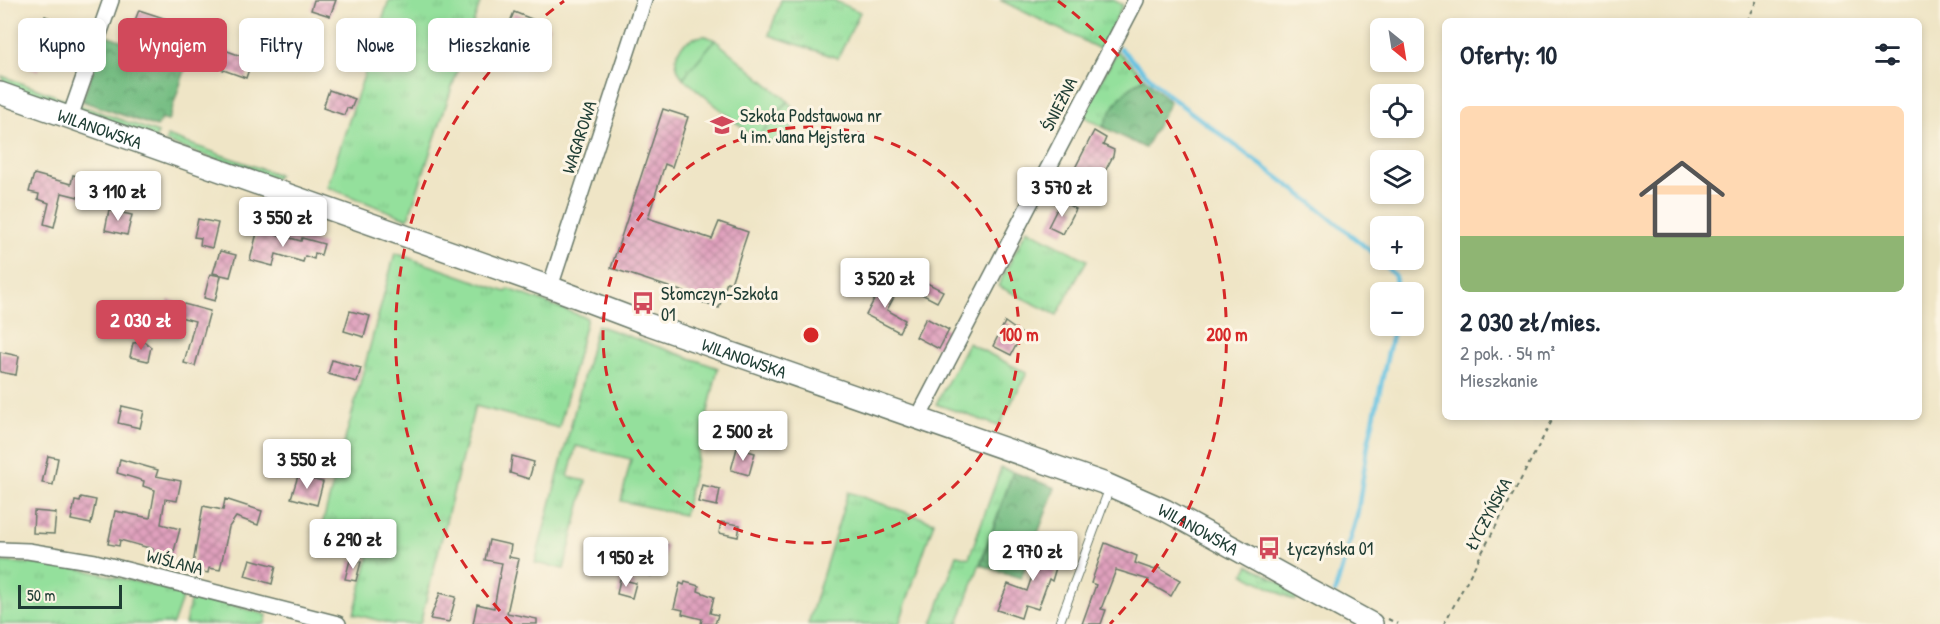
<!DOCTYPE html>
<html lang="pl">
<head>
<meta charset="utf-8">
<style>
  :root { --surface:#fff; --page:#f2f2f3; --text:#1f2937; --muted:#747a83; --line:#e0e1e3; --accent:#d1495b }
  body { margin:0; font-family:"Patrick Hand",sans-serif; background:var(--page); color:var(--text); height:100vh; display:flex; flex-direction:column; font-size:22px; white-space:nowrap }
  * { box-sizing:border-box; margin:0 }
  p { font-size:20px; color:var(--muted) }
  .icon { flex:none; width:33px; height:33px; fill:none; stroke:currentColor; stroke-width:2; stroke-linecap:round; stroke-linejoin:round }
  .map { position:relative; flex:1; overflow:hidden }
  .panel { position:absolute; left:1442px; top:18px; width:480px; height:402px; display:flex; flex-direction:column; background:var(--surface); border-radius:9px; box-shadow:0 3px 9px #0003 }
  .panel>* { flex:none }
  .hud { position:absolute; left:18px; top:18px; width:570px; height:54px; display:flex; gap:12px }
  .needle { width:39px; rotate:150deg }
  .buttons { position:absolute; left:1370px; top:18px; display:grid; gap:12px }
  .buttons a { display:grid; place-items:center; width:54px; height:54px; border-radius:9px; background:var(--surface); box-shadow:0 3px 9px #0003; font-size:30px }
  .scale { position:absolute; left:18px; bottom:15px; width:104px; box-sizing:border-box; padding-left:6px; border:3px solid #1f3d34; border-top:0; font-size:16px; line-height:21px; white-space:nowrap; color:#1f3d34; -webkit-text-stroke:4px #fcf5e5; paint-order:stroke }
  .price { position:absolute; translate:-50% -51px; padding:0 14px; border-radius:6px; background:#fff; color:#222; font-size:20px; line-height:39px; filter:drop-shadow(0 2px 3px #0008) }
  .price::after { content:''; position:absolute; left:50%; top:36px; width:18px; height:14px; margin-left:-9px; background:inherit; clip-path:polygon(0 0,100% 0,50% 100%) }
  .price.active { background:var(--accent); color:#fff }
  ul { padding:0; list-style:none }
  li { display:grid; align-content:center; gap:12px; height:318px; padding:0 18px }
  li+li { border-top:2px solid var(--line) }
  li span { display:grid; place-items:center; height:186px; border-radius:9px; color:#555 }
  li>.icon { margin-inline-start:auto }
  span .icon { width:108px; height:108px; fill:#fffc; stroke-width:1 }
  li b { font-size:26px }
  h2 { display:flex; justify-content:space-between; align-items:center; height:72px; padding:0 18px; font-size:26px }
  .pill { padding:0 21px; border-radius:9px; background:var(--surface); box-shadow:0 3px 9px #0003; font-size:21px; line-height:54px }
  .pill.active { background:var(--accent); color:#fff }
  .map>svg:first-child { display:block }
  .grass { fill:url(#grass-tufts); stroke:#5a8e68; stroke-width:1.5 }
  .forest { fill:url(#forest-crowns); stroke:#4b7e5c; stroke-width:1.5 }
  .park { fill:#94e09c; stroke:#5a8e68; stroke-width:1.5 }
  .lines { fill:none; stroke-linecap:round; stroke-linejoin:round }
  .stream { stroke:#64c2e2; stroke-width:4.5 }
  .building { fill:url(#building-cross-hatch) }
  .lane-casing { stroke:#687867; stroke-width:10 }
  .street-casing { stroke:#687867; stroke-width:18 }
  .secondary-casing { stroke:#687867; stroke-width:24 }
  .path { stroke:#687867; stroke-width:2; stroke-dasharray:4.5 4.5; stroke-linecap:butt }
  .lane { stroke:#fff; stroke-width:8 }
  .street { stroke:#fff; stroke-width:15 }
  .secondary { stroke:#fff; stroke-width:21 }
  .ring { fill:none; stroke:#d62828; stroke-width:3; stroke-dasharray:10 8 }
  .labels { text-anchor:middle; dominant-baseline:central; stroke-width:6; stroke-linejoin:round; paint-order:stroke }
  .street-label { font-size:18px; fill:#1f3d34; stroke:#fcf5e5 }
  .poi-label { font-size:18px; fill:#1f3d34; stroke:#fcf5e5; text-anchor:start }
  .centre { fill:#d62828; stroke:#fcf5e5; stroke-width:3 }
  .ring-label { font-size:18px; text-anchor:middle; font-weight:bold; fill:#d62828; stroke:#fcf5e5; stroke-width:6; stroke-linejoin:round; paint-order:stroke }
</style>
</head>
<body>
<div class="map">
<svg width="1940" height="624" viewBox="0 0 1940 624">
  <defs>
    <pattern id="grass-tufts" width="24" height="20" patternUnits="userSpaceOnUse" patternTransform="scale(1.5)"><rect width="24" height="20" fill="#94e09c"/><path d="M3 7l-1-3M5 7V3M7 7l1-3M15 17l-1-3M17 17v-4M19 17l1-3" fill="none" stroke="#7fc187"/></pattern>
    <pattern id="forest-crowns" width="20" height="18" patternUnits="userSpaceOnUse" patternTransform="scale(1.5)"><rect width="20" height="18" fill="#77be84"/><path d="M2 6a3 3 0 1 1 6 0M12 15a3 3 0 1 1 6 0" fill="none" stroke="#619c6d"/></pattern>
    <pattern id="building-cross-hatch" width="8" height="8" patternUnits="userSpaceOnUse" patternTransform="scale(1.5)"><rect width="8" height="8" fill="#e0a0bd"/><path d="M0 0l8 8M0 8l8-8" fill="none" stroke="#b5849a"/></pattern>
  </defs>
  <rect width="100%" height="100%" fill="#fcf5e5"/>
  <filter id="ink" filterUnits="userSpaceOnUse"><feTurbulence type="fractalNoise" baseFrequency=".0167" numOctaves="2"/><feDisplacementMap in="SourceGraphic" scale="12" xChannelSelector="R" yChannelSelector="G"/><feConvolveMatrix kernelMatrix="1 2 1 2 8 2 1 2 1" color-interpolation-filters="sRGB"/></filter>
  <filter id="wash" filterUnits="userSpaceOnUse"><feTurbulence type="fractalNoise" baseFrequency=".008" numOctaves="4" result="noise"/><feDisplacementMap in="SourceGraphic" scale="24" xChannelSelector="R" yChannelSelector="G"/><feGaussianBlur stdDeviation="1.35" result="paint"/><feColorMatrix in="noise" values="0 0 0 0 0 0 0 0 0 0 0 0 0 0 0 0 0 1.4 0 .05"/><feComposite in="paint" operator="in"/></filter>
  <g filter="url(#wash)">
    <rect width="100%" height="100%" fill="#efe5c6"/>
    <!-- grass -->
    <g class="grass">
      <polygon points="389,0 481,0 408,219 327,187"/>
      <polygon points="781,0 833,0 860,12 838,58 769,35"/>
      <polygon points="1000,0 1113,0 1123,5 1100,49"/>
      <path d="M706 36 715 40 683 78C666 57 683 36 706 36Z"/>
      <path d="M1117 51 1145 78C1124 88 1113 106 1103 127L1083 116Z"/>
      <polygon points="2,76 67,100 63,106 4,85"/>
      <path d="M788 101C806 123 781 153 756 139Z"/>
      <polygon points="79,105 158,133 155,139 80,111"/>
      <polygon points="167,136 279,175 274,179 166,142"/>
      <polygon points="1027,229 1087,260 1057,315 998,286"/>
      <polygon points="395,253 506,292 509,289 587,318 559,428 475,406 420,624 392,624 354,614 369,556 317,544"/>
      <polygon points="597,325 718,368 684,515 621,501 631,459 576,446 568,477 586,481 564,569 535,563"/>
      <polygon points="968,343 1027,373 999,426 936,404"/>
      <polygon points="1001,468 1013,472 958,624 932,624 957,555 969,558"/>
      <polygon points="848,492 934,522 899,624 808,624"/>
      <polygon points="0,562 63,565 184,593 173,624 0,624"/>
      <polygon points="1249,565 1299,593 1295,601 1244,574"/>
      <polygon points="192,594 267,615 265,624 185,624"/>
    </g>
    <!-- forest -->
    <g class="forest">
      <polygon points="106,35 187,64 168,121 161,119 157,127 82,101"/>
      <path d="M1145 78 1170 102 1145 148 1103 127C1113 106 1124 88 1145 78Z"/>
      <polygon points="1013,472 1055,488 1021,578 981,565"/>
    </g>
    <!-- park -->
    <polygon class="park" points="715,40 788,101 756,139 683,78"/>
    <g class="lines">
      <!-- stream -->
      <g class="stream">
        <polyline points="1120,48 1168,95 1312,203 1380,259"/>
        <polyline points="1380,260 1395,276 1397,292"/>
        <polyline points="1335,592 1357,516 1368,444 1394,326"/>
      </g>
    </g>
    <g id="blocks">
      <!-- building -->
      <g class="building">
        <polygon points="314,0 336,0 330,16 311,10"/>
        <polygon points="139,10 188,26 180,50 164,44 167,34 134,23"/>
        <polygon points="514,12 549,26 542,44 507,29"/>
        <polygon points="45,16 56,20 38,71 27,67"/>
        <polygon points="222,49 252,60 246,78 215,67"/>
        <polygon points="329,90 355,99 351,109 347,108 344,115 323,108"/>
        <polygon points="663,109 688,117 672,167 665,164 648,218 712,239 719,222 748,232 731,283 727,282 719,308 692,299 693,295 611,268"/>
        <polygon points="1094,131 1106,138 1103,145 1114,150 1113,156 1103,175 1099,179 1088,173 1084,180 1072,174"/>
        <polygon points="34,174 71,184 73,175 91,179 86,199 62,193 54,227 44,224 49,203 38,199 39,194 29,192"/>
        <polygon points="1061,201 1076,209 1063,234 1048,227"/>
        <polygon points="109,210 132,215 127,235 105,230"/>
        <polygon points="198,219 218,223 212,248 200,245 201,238 194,237"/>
        <polygon points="258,229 301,241 302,238 324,244 321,255 315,253 314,259 305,256 303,262 276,254 273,266 250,260"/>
        <polygon points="220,251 236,255 230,277 213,273"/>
        <polygon points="210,274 221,276 215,301 204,298"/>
        <polygon points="911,275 943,291 937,302 906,286"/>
        <polygon points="883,283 898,290 887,310 905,320 899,332 866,315"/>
        <polygon points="169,300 210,311 195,366 184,363 195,321 165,313"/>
        <polygon points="350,311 370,316 364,337 344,331"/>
        <polygon points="926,318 949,330 939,349 916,337"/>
        <polygon points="1005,322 1022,334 1011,355 993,346"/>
        <polygon points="145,342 151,347 148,361 130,357 133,343"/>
        <polygon points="0,352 19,356 16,375 0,372"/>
        <polygon points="332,360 361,368 357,382 328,374"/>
        <polygon points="122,406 144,411 140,428 118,423"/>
        <polygon points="737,448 755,453 749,475 731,470"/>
        <polygon points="48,456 58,458 53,485 42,483"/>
        <polygon points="512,456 534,462 529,479 510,473"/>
        <polygon points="120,459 158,470 156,476 181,481 177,501 165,499 161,524 180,529 171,562 151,556 153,549 120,540 119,546 108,544 115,511 150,518 155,490 143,486 144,481 117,473"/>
        <polygon points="298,476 323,482 317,505 291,498"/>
        <polygon points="702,485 720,489 717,506 698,502"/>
        <polygon points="81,497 96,500 91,524 71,520 75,501 80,502"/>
        <polygon points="225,499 262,511 258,525 236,517 229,527 220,570 209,568 208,573 192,570 203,506 223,510"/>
        <polygon points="34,511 56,513 54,534 33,533"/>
        <polygon points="721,522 740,525 738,537 719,533"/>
        <polygon points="1045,538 1063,544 1052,581 1049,579 1038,609 1025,605 1021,618 997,610 1008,584 1027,591"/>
        <polygon points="489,540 511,545 509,557 519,559 507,613 537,619 537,624 473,624 477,604 494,608 502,563 485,560"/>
        <polygon points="646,541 667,545 663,565 658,564 656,572 652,572 651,576 635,573 640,551 644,552"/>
        <polygon points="1105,543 1137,556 1135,563 1155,570 1157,567 1180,580 1171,596 1148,583 1149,580 1116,570 1101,609 1106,610 1101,624 1082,624 1096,585 1091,583"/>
        <polygon points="250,559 276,566 272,584 245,576"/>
        <polygon points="350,560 361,562 356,581 345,579"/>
        <polygon points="620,579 636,583 632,598 617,594"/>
        <polygon points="685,582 699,586 698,591 714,597 710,613 718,615 715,624 701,624 702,619 682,614 683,610 674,608 680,583 684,585"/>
        <polygon points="440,593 456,597 449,622 430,619"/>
      </g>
    </g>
  </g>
  <g filter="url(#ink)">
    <use href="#blocks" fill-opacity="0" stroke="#687867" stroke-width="1.5"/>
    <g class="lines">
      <!-- lane casing -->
      <g class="lane-casing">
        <polyline id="lane" points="1059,624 1110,487"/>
      </g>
      <!-- street casing -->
      <g class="street-casing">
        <g id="street">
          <polyline points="70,117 111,0"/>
          <polyline points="550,287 644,0"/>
          <polyline points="918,418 1136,0"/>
          <polyline points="0,550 28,551 95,562 338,624"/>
        </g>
      </g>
      <!-- secondary casing -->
      <g class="secondary-casing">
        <g id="secondary">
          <path id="s1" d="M0 93 550 287 645 323 1106 484 1165 510 1372 624"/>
        </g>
      </g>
      <!-- path -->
      <g class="path">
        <polyline points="1746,21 1757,0"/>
        <polyline points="1388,619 1398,624"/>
        <polyline points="1444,624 1554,417"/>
      </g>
      <!-- lane -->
      <use href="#lane" class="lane"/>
      <!-- street -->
      <use href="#street" class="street"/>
      <!-- secondary -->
      <use href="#secondary" class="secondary"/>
    </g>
  </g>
  <!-- distance rings -->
  <g class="ring">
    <circle cx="811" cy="335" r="208"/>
    <path d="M512 624A416 416 0 0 1 564 1M1058 1A416 416 0 0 1 1110 624"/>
  </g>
  <!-- icons -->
  <defs>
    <g id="school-bare" transform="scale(1.8)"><path d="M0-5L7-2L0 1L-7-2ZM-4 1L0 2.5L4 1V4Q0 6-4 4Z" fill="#d1495b" stroke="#fcf5e5" stroke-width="2.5" paint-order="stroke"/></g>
    <g id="bus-bare" transform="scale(1.8)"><path d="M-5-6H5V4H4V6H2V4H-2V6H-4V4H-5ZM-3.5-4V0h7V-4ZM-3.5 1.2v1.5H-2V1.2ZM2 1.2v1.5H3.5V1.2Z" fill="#d1495b" stroke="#fcf5e5" stroke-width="2.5" paint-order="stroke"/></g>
  </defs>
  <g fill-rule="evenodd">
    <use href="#school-bare" x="722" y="125"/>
    <use href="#bus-bare" x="643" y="303"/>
    <use href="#bus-bare" x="1269" y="548"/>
  </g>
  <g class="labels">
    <!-- street labels -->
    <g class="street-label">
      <text transform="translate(1059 104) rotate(-63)">ŚNIEŻNA</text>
      <text stroke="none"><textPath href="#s1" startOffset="106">WILANOWSKA</textPath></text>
      <text transform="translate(579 137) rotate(-72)">WAGAROWA</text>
      <text stroke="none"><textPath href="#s1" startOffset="790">WILANOWSKA</textPath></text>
      <text transform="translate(1488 514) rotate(-62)">ŁYCZYŃSKA</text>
      <text stroke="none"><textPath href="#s1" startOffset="1276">WILANOWSKA</textPath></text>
      <text transform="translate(175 562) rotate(14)">WIŚLANA</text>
    </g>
    <!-- poi labels -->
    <g class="poi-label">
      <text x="740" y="115">Szkoła Podstawowa nr<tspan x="740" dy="21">4 im. Jana Mejstera</tspan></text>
      <text x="661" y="293">Słomczyn-Szkoła<tspan x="661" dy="21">01</tspan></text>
      <text x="1287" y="548">Łyczyńska 01</text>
    </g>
  </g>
  <circle cx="811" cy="335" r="9" class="centre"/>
  <g class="ring-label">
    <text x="1019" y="341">100 m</text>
    <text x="1227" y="341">200 m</text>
  </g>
</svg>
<div class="buttons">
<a><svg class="needle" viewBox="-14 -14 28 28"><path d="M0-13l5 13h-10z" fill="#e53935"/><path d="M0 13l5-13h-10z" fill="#747a83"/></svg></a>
<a><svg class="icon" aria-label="locate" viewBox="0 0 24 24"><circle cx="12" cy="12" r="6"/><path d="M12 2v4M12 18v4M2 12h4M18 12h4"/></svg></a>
<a><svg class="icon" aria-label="layers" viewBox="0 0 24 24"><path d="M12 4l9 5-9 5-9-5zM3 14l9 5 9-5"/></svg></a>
<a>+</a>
<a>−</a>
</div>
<div class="scale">50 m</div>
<b class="price" style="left:1062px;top:218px">3 570 zł</b>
<b class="price" style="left:118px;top:222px">3 110 zł</b>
<b class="price" style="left:283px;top:248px">3 550 zł</b>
<b class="price" style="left:885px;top:309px">3 520 zł</b>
<b class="price active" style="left:141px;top:351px">2 030 zł</b>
<b class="price" style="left:743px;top:462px">2 500 zł</b>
<b class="price" style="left:307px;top:490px">3 550 zł</b>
<b class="price" style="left:353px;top:570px">6 290 zł</b>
<b class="price" style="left:1033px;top:582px">2 970 zł</b>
<b class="price" style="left:626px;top:588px">1 950 zł</b>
<div class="hud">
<a class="pill">Kupno</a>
<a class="pill active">Wynajem</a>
<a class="pill">Filtry</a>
<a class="pill">Nowe</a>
<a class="pill">Mieszkanie</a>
</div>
<section class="panel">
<h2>Oferty: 10<svg class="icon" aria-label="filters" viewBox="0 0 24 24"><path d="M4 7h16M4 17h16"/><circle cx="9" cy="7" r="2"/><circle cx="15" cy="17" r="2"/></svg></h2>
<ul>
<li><span style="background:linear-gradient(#ffd9b3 70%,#8fb573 0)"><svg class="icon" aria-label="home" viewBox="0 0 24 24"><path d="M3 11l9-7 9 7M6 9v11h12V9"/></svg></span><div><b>2 030 zł/mies.</b><p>2 pok. · 54 m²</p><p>Mieszkanie</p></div></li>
</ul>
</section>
</div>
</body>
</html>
